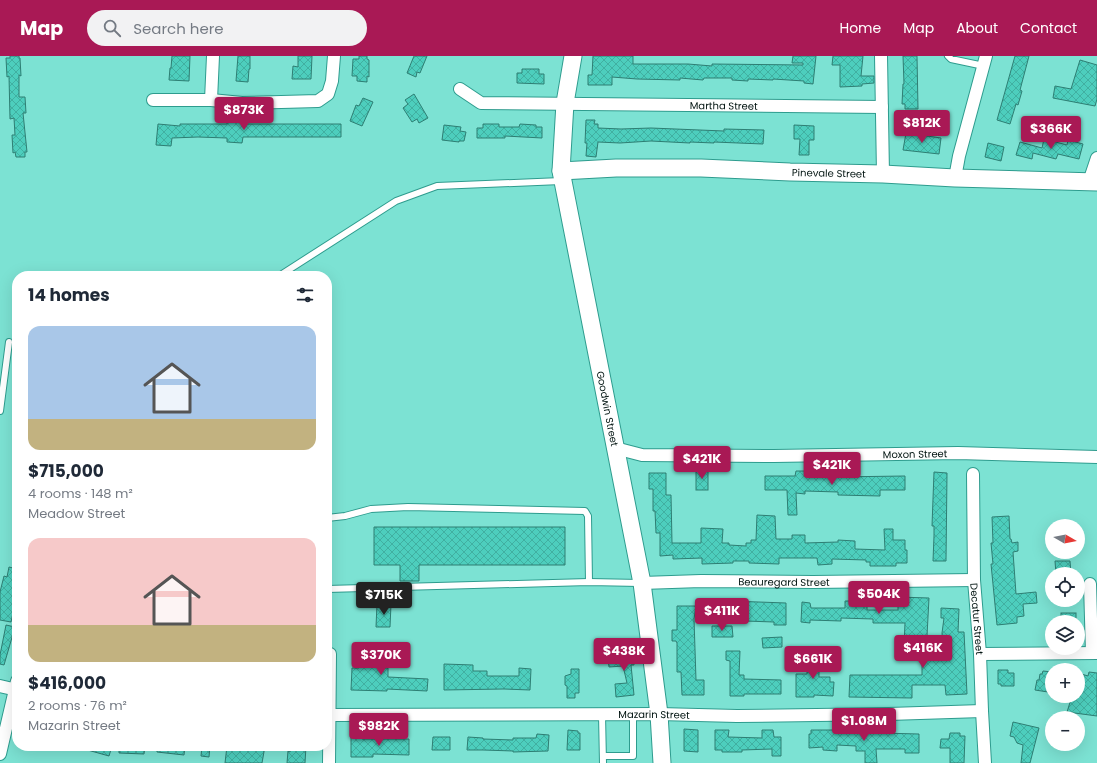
<!DOCTYPE html>
<html lang="en">
<head>
<meta charset="utf-8">
<style>
  :root { --surface:#fff; --page:#f2f2f3; --text:#1f2937; --muted:#747a83; --accent:#a91955 }
  body { margin:0; font-family:Poppins,sans-serif; background:var(--page); color:var(--text); height:100vh; display:flex; flex-direction:column; font-size:15px; white-space:nowrap }
  * { box-sizing:border-box; margin:0 }
  p { font-size:13px; color:var(--muted) }
  .icon { flex:none; width:22px; height:22px; fill:none; stroke:currentColor; stroke-width:2; stroke-linecap:round; stroke-linejoin:round }
  .map { position:relative; flex:1; overflow:hidden }
  .sheet { position:absolute; left:12px; top:215px; width:320px; height:480px; display:flex; flex-direction:column; background:var(--surface); border-radius:16px; box-shadow:0 4px 16px #0002 }
  .sheet>* { flex:none }
  .needle { width:26px; rotate:99deg }
  .buttons { position:absolute; left:1045px; top:463px; display:grid; gap:8px }
  .buttons a { display:grid; place-items:center; width:40px; height:40px; border-radius:50%; background:var(--surface); box-shadow:0 4px 16px #0002; font-size:20px }
  .price { position:absolute; translate:-50% -34px; padding:0 9px; border-radius:4px; background:var(--accent); color:#fff; font-size:13px; line-height:26px; filter:drop-shadow(0 1px 2px #0008) }
  .price::after { content:''; position:absolute; left:50%; top:24px; width:12px; height:9px; margin-left:-6px; background:inherit; clip-path:polygon(0 0,100% 0,50% 100%) }
  .price.current { background:#222; color:#fff }
  ul { padding:0; list-style:none }
  li { display:grid; align-content:center; gap:8px; height:212px; padding:0 16px }
  li span { display:grid; place-items:center; height:124px; border-radius:12px; color:#555 }
  li>.icon { margin-inline-start:auto }
  span .icon { width:72px; height:72px; fill:#fffc; stroke-width:1 }
  li b { font-size:17px }
  h2 { display:flex; justify-content:space-between; align-items:center; height:48px; padding:0 16px; font-size:17px }
  header { display:flex; align-items:center; gap:24px; box-sizing:border-box; height:56px; padding:0 20px; background:var(--accent); color:#fff }
  header strong { font-size:19px }
  nav { display:flex; gap:22px; margin-inline-start:auto; font-size:14px }
  .search { width:280px; height:36px; background:var(--page); display:flex; align-items:center; gap:10px; box-sizing:border-box; padding:0 14px; border-radius:22px; color:var(--muted); font-size:15px }
  .map>svg:first-child { display:block }
  .building { fill:url(#building-cross-hatch); stroke:#2e7e73 }
  .lines { fill:none; stroke-linecap:round; stroke-linejoin:round }
  .lane-casing { stroke:#2e9c8e; stroke-width:8 }
  .street-casing { stroke:#2e9c8e; stroke-width:14 }
  .secondary-casing { stroke:#2e9c8e; stroke-width:19 }
  .lane { stroke:#fff; stroke-width:6 }
  .street { stroke:#fff; stroke-width:12 }
  .secondary { stroke:#fff; stroke-width:17 }
  .labels { text-anchor:middle; dominant-baseline:central; stroke-width:4; stroke-linejoin:round; paint-order:stroke }
  .street-label { font-size:10px; fill:#001310; stroke:#7ce2d3 }
</style>
</head>
<body>
<header>
<strong>Map</strong>
<div class="search"><svg class="icon" aria-label="search" viewBox="0 0 24 24"><circle cx="10" cy="10" r="6"/><path d="M15 15l6 6"/></svg>Search here</div>
<nav><a>Home</a><a>Map</a><a>About</a><a>Contact</a></nav>
</header>
<div class="map">
<svg width="1097" height="707" viewBox="0 0 1097 707">
  <defs>
    <pattern id="building-cross-hatch" width="8" height="8" patternUnits="userSpaceOnUse"><rect width="8" height="8" fill="#4dcebd"/><path d="M0 0l8 8M0 8l8-8" fill="none" stroke="#41b0a1"/></pattern>
  </defs>
  <rect width="100%" height="100%" fill="#7ce2d3"/>
  <!-- building -->
  <g class="building">
    <polygon points="10,0 19,0 19,2 20,2 21,20 19,19 19,41 25,41 26,57 23,57 27,96 25,96 25,101 16,101 15,96 13,97 12,79 15,79 14,62 10,63 9,20 7,21 6,2 10,2"/>
    <polygon points="172,0 190,0 189,25 169,24 170,12 171,12"/>
    <polygon points="238,0 250,0 250,13 249,13 248,26 236,25"/>
    <polygon points="298,0 312,0 311,23 292,23 293,10 298,11"/>
    <polygon points="359,0 367,0 367,3 369,4 369,21 367,20 367,26 357,25 357,20 352,20 353,3 359,3"/>
    <polygon points="414,0 427,0 420,17 417,16 416,21 407,17"/>
    <polygon points="593,0 633,0 633,8 688,8 712,10 712,8 803,9 803,7 792,7 793,0 816,0 813,28 804,27 804,25 773,23 773,24 748,23 748,25 732,24 732,22 704,22 703,24 680,22 680,24 637,23 612,21 612,29 588,29 588,19 592,19"/>
    <polygon points="833,0 863,0 861,20 874,20 874,27 862,28 862,30 840,31 840,9 832,9"/>
    <polygon points="903,0 917,0 918,53 905,53 905,48 902,48 903,28 904,28"/>
    <polygon points="1015,0 1029,0 1020,34 1022,35 1018,49 1016,48 1010,68 997,64"/>
    <polygon points="1080,4 1097,9 1097,43 1095,50 1053,42 1055,30 1071,33"/>
    <polygon points="522,13 539,13 539,18 544,18 544,28 517,27 517,17 522,17"/>
    <polygon points="414,38 428,62 419,67 417,63 412,66 403,52 408,48 405,44"/>
    <polygon points="363,42 373,46 362,70 350,65 356,49 359,50"/>
    <polygon points="586,64 595,64 594,68 598,68 598,72 621,73 651,72 724,75 724,73 764,74 763,88 714,86 714,87 690,86 690,87 651,85 620,87 598,86 596,101 586,100 587,87 585,87"/>
    <polygon points="227,65 243,66 243,68 341,68 341,81 243,81 242,87 227,86 227,82 198,81 172,82 171,90 156,89 158,68 180,70 180,68 227,68"/>
    <polygon points="483,68 499,68 499,71 519,71 520,68 536,69 536,71 542,71 542,82 505,80 505,82 477,82 477,72 483,72"/>
    <polygon points="444,69 461,71 460,75 466,76 464,85 459,85 459,86 442,84"/>
    <polygon points="794,69 814,70 814,84 809,84 809,99 799,99 800,83 794,83"/>
    <polygon points="906,77 941,82 939,98 903,94"/>
    <polygon points="1044,83 1067,89 1068,84 1083,88 1079,103 1058,98 1056,103 1033,97 1032,103 1016,99 1020,86 1042,92"/>
    <polygon points="988,87 1004,91 1001,105 985,101"/>
    <rect x="696" y="414" width="12" height="20"/>
    <polygon points="796,415 810,415 809,419 833,420 833,421 905,420 905,434 880,434 880,440 838,439 838,436 805,435 805,438 796,437 797,459 788,459 787,434 765,434 765,420 795,420"/>
    <polygon points="934,416 947,417 946,505 933,505 934,480 934,470 932,470"/>
    <polygon points="649,417 666,417 666,439 671,439 672,487 701,487 701,472 723,473 722,487 729,487 729,489 746,490 746,487 751,487 751,484 756,484 757,459 775,460 776,483 792,483 792,479 805,479 805,487 838,486 838,484 855,485 855,493 885,494 884,473 893,473 893,484 905,484 905,494 907,494 907,507 896,507 896,510 870,510 870,506 866,506 866,504 832,503 832,508 818,509 817,502 779,502 779,508 749,507 749,505 733,505 733,507 702,508 702,502 673,503 673,499 660,500 660,477 656,477 655,455 653,455 653,433 649,433"/>
    <polygon points="1009,460 1010,483 1011,483 1012,487 1018,486 1018,495 1013,496 1016,538 1036,536 1037,547 1023,548 1024,560 1017,561 1017,567 997,569 991,508 993,508 991,487 993,487 992,461"/>
    <polygon points="374,471 565,471 565,509 419,509 419,525 400,525 400,509 374,509"/>
    <polygon points="1055,505 1070,505 1071,518 1056,518"/>
    <polygon points="9,511 17,513 17,539 11,566 0,564 0,536 4,520 7,521"/>
    <polygon points="898,541 929,542 927,580 915,580 915,591 904,590 905,567 873,567 873,563 841,562 841,565 810,564 810,567 801,566 802,546 810,547 811,552 845,552 845,545 867,545 867,554 898,554"/>
    <polygon points="731,545 786,547 786,569 774,569 774,566 745,565 745,567 730,567"/>
    <polygon points="377,548 391,548 390,571 376,571"/>
    <polygon points="677,550 696,550 694,563 696,624 704,624 704,639 682,639 681,616 677,616 677,587 676,585 672,585 672,574 677,574"/>
    <polygon points="941,552 959,553 958,576 964,576 967,638 946,639 945,629 912,629 912,642 849,641 850,619 922,619 922,604 944,604 942,577 944,562 941,562"/>
    <rect x="1061" y="557" width="15" height="9"/>
    <polygon points="6,569 15,571 4,609 0,608 0,599"/>
    <polygon points="712,570 732,570 733,581 712,581"/>
    <polygon points="782,581 782,591 763,592 762,582"/>
    <polygon points="361,592 382,593 380,612 388,612 388,621 428,623 427,635 387,633 387,635 351,634 352,612 359,612"/>
    <polygon points="633,595 634,609 631,609 634,639 616,641 615,628 627,627 623,610 609,611 608,602 612,601 612,597"/>
    <polygon points="726,595 740,595 739,619 744,619 744,623 781,624 781,638 744,638 744,640 730,640 730,605 726,604"/>
    <polygon points="807,595 819,595 819,621 830,621 830,626 834,626 833,640 814,639 814,641 796,641 796,618 807,618"/>
    <polygon points="444,608 473,609 473,615 487,615 487,620 519,620 519,612 531,613 530,634 504,633 444,634"/>
    <polygon points="571,613 579,613 579,637 575,637 575,642 567,642 567,630 565,629 565,620 571,618"/>
    <polygon points="998,614 1008,614 1008,617 1014,617 1014,630 1001,630 1001,628 998,628"/>
    <polygon points="1043,615 1052,616 1048,636 1035,634 1037,624 1039,624 1040,618 1042,618"/>
    <polygon points="1089,616 1097,617 1097,660 1067,656 1072,640 1078,640 1078,617 1088,620"/>
    <polygon points="1013,666 1039,672 1030,707 1021,707 1023,689 1017,687 1014,681 1010,680"/>
    <polygon points="684,673 698,674 698,696 684,695"/>
    <polygon points="568,674 578,675 578,677 580,677 580,694 567,694"/>
    <polygon points="715,674 729,674 728,681 762,682 762,674 773,674 774,681 781,681 781,700 772,700 772,693 742,694 742,696 722,696 722,694 715,694"/>
    <polygon points="811,674 841,674 841,676 919,678 919,697 905,697 905,693 876,693 877,707 865,707 865,695 856,695 856,690 837,689 837,695 823,694 823,691 809,692 809,678 811,678"/>
    <polygon points="950,677 960,677 960,680 965,680 964,707 950,707 950,692 940,692 941,683 949,683"/>
    <polygon points="537,678 549,679 548,695 513,696 513,695 483,694 467,694 468,681 483,682 483,683 513,684 513,682 536,682"/>
    <polygon points="351,681 362,682 362,683 409,683 409,699 373,698 373,701 351,701"/>
    <polygon points="433,681 450,681 450,694 432,694"/>
    <polygon points="84,690 112,690 109,700 84,693"/>
    <polygon points="119,690 145,690 144,698 119,697"/>
    <polygon points="157,690 185,690 184,699 157,696"/>
    <polygon points="202,690 210,690 209,701 201,700"/>
    <polygon points="227,690 265,690 262,707 225,707"/>
    <polygon points="291,690 306,690 305,707 287,707 288,695 290,696"/>
  </g>
  <g class="lines">
    <!-- lane casing -->
    <g class="lane-casing">
      <g id="lane">
        <polyline points="948,0 951,3 984,10"/>
        <polyline points="279,220 396,145 437,130 561,125"/>
        <polyline points="0,355 9,286"/>
        <polyline points="327,462 345,460 371,453 408,451 585,455 588,460 589,526"/>
        <polyline points="327,533 589,526 640,527"/>
        <polyline points="602,658 603,707"/>
        <polyline points="603,700 633,700 633,658"/>
      </g>
    </g>
    <!-- street casing -->
    <g class="street-casing">
      <g id="street">
        <polyline points="881,0 883,118"/>
        <path id="s1" d="M460 33 481 47 882 51"/>
        <polyline points="153,44 211,44 242,47 318,45 328,38 332,25 334,0"/>
        <polyline points="211,44 213,0"/>
        <polyline points="955,122 959,100 986,0"/>
        <polyline points="1089,126 1097,102"/>
        <path id="s2" d="M615 392 642 399 774 400 958 397 1097 401"/>
        <path id="s3" d="M973 418 974 524 980 598 982 655 985 707"/>
        <path id="s4" d="M642 527 701 525 813 526 974 524"/>
        <polyline points="1090,528 1092,597"/>
        <polyline points="980,598 1097,597"/>
        <polyline points="0,630 17,634"/>
        <path id="s5" d="M327 659 659 658 737 660 889 658 982 655"/>
        <polyline points="0,698 17,625"/>
        <polyline points="329,707 330,598"/>
      </g>
    </g>
    <!-- secondary casing -->
    <g class="secondary-casing">
      <g id="secondary">
        <path id="s6" d="M573 0 565 47 561 115 642 527 659 658 662 707"/>
        <path id="s7" d="M561 115 616 112H701L790 116 883 118 955 122 1097 126"/>
      </g>
    </g>
    <!-- lane -->
    <use href="#lane" class="lane"/>
    <!-- street -->
    <use href="#street" class="street"/>
    <!-- secondary -->
    <use href="#secondary" class="secondary"/>
  </g>
  <g class="labels">
    <!-- street labels -->
    <g class="street-label">
      <text stroke="none"><textPath href="#s1" startOffset="268">Martha Street</textPath></text>
      <text stroke="none"><textPath href="#s7" startOffset="268">Pinevale Street</textPath></text>
      <text stroke="none"><textPath href="#s6" startOffset="358">Goodwin Street</textPath></text>
      <text stroke="none"><textPath href="#s2" startOffset="301">Moxon Street</textPath></text>
      <text stroke="none"><textPath href="#s4" startOffset="142">Beauregard Street</textPath></text>
      <text stroke="none"><textPath href="#s3" startOffset="145">Decatur Street</textPath></text>
      <text stroke="none"><textPath href="#s5" startOffset="327">Mazarin Street</textPath></text>
    </g>
  </g>
</svg>
<div class="buttons">
<a><svg class="needle" viewBox="-14 -14 28 28"><path d="M0-13l5 13h-10z" fill="#e53935"/><path d="M0 13l5-13h-10z" fill="#747a83"/></svg></a>
<a><svg class="icon" aria-label="locate" viewBox="0 0 24 24"><circle cx="12" cy="12" r="6"/><path d="M12 2v4M12 18v4M2 12h4M18 12h4"/></svg></a>
<a><svg class="icon" aria-label="layers" viewBox="0 0 24 24"><path d="M12 4l9 5-9 5-9-5zM3 14l9 5 9-5"/></svg></a>
<a>+</a>
<a>−</a>
</div>
<b class="price" style="left:244px;top:75px">$873K</b>
<b class="price" style="left:922px;top:88px">$812K</b>
<b class="price" style="left:1051px;top:94px">$366K</b>
<b class="price" style="left:702px;top:424px">$421K</b>
<b class="price" style="left:832px;top:430px">$421K</b>
<b class="price" style="left:879px;top:559px">$504K</b>
<b class="price current" style="left:384px;top:560px">$715K</b>
<b class="price" style="left:722px;top:576px">$411K</b>
<b class="price" style="left:923px;top:613px">$416K</b>
<b class="price" style="left:624px;top:616px">$438K</b>
<b class="price" style="left:381px;top:620px">$370K</b>
<b class="price" style="left:813px;top:624px">$661K</b>
<b class="price" style="left:864px;top:686px">$1.08M</b>
<b class="price" style="left:379px;top:691px">$982K</b>
<section class="sheet">
<h2>14 homes<svg class="icon" aria-label="filters" viewBox="0 0 24 24"><path d="M4 7h16M4 17h16"/><circle cx="9" cy="7" r="2"/><circle cx="15" cy="17" r="2"/></svg></h2>
<ul>
<li><span style="background:linear-gradient(#a9c7e8 75%,#c2b280 0)"><svg class="icon" aria-label="home" viewBox="0 0 24 24"><path d="M3 11l9-7 9 7M6 9v11h12V9"/></svg></span><div><b>$715,000</b><p>4 rooms · 148 m²</p><p>Meadow Street</p></div></li>
<li><span style="background:linear-gradient(#f6c9c9 70%,#c2b280 0)"><svg class="icon" aria-label="home" viewBox="0 0 24 24"><path d="M3 11l9-7 9 7M6 9v11h12V9"/></svg></span><div><b>$416,000</b><p>2 rooms · 76 m²</p><p>Mazarin Street</p></div></li>
</ul>
</section>
</div>
</body>
</html>
